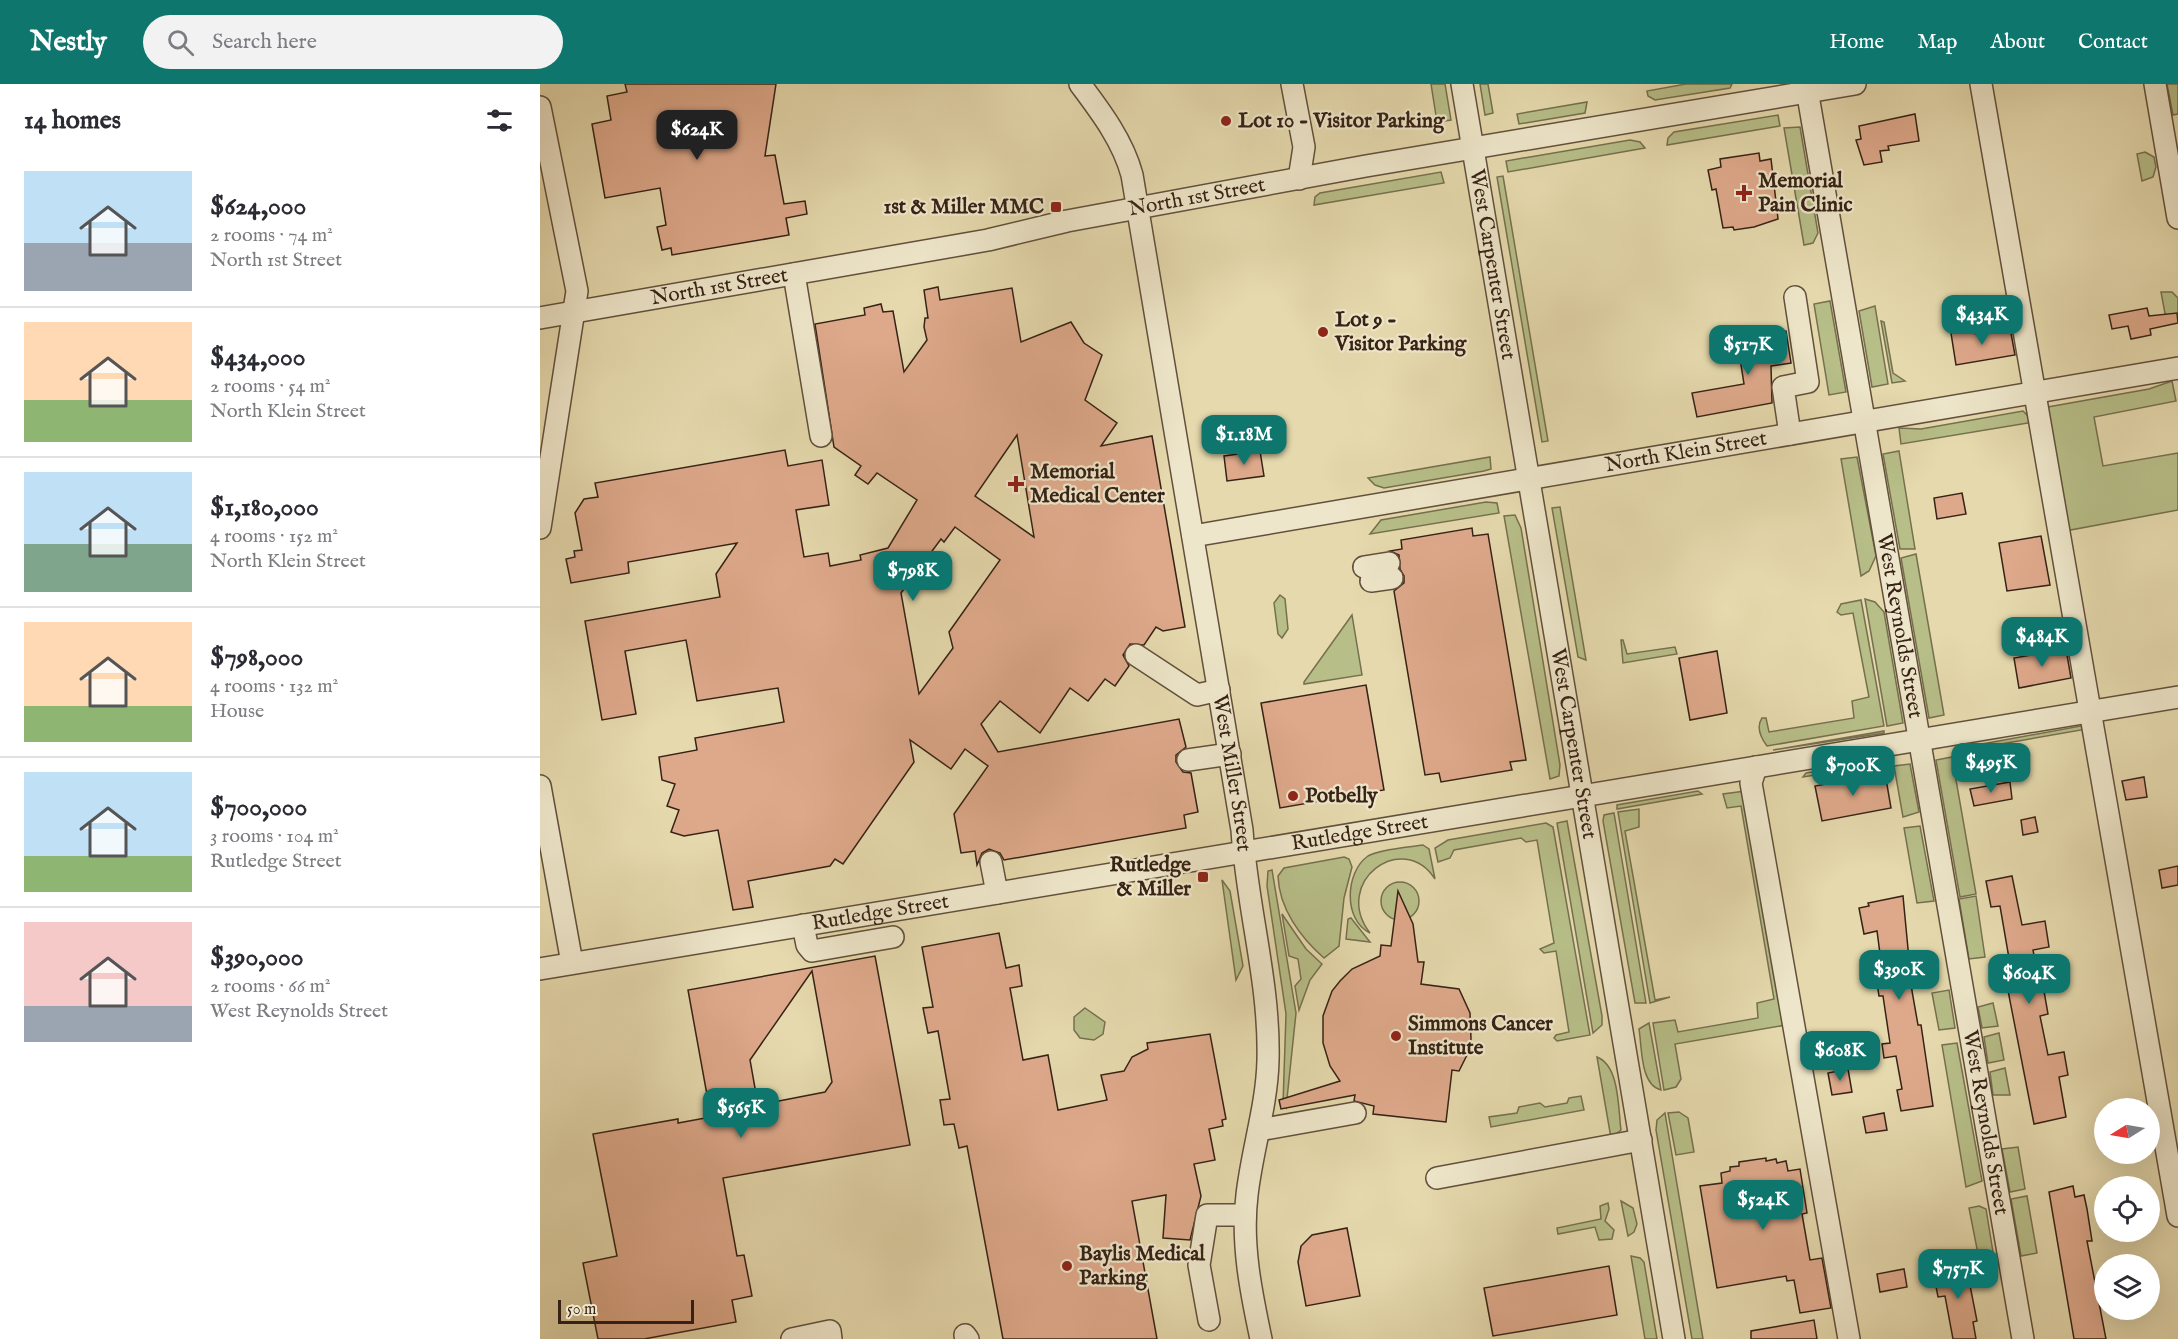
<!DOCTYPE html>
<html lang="en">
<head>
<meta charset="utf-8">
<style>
  :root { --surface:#fff; --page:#f2f2f3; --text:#2b2b33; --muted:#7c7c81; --line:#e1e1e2; --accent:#0f766e }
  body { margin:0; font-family:"IM FELL English",serif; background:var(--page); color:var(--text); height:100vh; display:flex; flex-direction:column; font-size:22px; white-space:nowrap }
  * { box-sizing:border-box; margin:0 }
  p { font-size:20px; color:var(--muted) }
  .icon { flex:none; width:33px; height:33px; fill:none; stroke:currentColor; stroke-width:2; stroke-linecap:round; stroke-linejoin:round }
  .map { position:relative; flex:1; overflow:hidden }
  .details { display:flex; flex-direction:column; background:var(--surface); width:540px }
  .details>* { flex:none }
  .needle { width:39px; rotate:259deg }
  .tools { position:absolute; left:1554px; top:1014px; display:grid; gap:12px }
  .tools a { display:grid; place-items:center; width:66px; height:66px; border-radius:50%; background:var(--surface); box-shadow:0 6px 24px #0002; font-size:30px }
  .scale { position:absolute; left:18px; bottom:15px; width:136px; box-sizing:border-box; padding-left:6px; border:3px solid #362216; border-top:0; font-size:16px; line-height:21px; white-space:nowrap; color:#362216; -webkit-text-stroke:4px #eee6ca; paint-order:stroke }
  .price { position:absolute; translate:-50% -51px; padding:0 14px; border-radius:12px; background:var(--accent); color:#fff; font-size:20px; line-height:39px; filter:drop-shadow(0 2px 3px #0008) }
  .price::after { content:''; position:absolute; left:50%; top:36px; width:18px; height:14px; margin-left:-9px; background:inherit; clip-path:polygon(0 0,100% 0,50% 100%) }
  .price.on { background:#222; color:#fff }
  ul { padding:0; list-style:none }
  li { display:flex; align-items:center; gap:18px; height:150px; padding:0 24px }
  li+li { border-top:2px solid var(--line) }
  li span { display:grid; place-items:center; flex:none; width:168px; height:120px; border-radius:0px; color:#555 }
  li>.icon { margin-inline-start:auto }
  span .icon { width:72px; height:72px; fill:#fffc; stroke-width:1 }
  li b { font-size:26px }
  h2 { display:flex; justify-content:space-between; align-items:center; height:72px; padding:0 24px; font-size:26px }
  header { display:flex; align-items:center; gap:36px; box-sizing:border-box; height:84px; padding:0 30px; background:var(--accent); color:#fff }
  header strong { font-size:28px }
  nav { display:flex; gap:33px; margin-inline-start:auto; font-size:21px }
  .search { width:420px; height:54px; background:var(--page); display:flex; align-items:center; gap:15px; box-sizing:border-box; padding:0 21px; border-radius:33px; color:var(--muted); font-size:22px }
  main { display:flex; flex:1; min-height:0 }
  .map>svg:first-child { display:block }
  .green { fill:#b7be88; stroke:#76704f; stroke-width:1.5 }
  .building { fill:#dea98b; stroke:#362216; stroke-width:1.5; fill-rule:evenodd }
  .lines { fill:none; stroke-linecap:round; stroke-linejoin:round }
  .minor-casing { stroke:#62503c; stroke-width:24 }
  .minor { stroke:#eee6ca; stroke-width:21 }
  .poi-dot { fill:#8f2418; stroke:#eee6ca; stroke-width:2 }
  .labels { text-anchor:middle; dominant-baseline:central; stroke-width:4.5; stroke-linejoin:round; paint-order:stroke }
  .poi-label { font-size:21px; font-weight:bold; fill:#362216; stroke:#eee6ca; text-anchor:start }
  .street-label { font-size:21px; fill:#362216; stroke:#eee6ca }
</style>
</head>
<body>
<header>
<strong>Nestly</strong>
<div class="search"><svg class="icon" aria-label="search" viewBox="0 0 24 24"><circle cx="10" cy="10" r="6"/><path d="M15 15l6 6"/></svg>Search here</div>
<nav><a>Home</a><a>Map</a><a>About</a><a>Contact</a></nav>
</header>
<main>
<section class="details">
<h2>14 homes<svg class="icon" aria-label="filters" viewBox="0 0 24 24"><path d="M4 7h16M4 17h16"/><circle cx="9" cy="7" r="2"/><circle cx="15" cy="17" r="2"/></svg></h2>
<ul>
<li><span style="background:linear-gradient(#bfe0f5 60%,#9aa5b1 0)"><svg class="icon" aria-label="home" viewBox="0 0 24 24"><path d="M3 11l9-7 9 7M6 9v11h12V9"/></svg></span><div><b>$624,000</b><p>2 rooms · 74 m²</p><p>North 1st Street</p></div></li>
<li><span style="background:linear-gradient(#ffd9b3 65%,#8fb573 0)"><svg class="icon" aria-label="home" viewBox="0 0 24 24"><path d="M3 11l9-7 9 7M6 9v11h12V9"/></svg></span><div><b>$434,000</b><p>2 rooms · 54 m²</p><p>North Klein Street</p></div></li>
<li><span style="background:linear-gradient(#bfe0f5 60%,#7fa58c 0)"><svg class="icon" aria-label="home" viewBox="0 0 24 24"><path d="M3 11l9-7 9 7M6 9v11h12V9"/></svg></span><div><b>$1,180,000</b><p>4 rooms · 152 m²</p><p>North Klein Street</p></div></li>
<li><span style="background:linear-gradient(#ffd9b3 70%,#8fb573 0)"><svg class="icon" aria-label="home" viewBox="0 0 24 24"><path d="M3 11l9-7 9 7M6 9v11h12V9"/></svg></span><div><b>$798,000</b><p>4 rooms · 132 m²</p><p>House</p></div></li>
<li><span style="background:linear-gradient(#bfe0f5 70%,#8fb573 0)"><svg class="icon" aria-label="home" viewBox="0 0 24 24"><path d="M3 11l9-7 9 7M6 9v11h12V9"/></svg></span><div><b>$700,000</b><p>3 rooms · 104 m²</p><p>Rutledge Street</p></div></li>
<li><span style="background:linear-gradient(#f6c9c9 70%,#9aa5b1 0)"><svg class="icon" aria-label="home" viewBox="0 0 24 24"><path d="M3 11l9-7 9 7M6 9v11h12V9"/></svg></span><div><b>$390,000</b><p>2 rooms · 66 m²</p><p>West Reynolds Street</p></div></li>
</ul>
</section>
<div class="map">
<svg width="1638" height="1255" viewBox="0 0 1638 1255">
  <rect width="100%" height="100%" fill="#e5d9ad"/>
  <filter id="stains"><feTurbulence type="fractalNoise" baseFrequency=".00333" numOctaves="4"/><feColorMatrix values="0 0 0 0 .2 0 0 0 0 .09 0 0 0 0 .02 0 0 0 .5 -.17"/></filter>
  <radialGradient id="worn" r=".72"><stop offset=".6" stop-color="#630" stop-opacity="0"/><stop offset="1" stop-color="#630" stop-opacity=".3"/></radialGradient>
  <!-- green -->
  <g class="green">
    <polygon points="891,0 905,0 911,36 897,38"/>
    <polygon points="940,0 948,0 953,29 945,31"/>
    <polygon points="1146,0 1192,0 1190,4 1115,16 1108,12 1107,7"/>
    <polygon points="1627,0 1638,0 1638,30 1633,31"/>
    <polygon points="1047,18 1045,29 979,40 977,30"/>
    <polygon points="1238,31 1240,42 1127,61 1128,54 1134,48"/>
    <polygon points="1260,43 1278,149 1273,159 1264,161 1244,44"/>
    <polygon points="1090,56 1100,58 1105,64 968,88 966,77"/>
    <polygon points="1605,68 1614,73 1616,83 1613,93 1602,97 1597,70"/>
    <polygon points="901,88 904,99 774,121 775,113 780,109"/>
    <polygon points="963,92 1008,357 1002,358 957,93"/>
    <polygon points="1621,208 1632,208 1638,214 1638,233 1626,235"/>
    <polygon points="1290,217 1306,308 1289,311 1274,220"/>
    <polygon points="1335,222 1348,300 1332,303 1319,227"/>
    <polygon points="1341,237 1344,238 1353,289 1365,297 1352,299"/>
    <polygon points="1632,297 1636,317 1554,333 1563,382 1638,369 1638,426 1525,447 1506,328 1508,323 1609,305"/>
    <polygon points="1483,327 1494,338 1361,360 1359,344 1381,345"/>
    <polygon points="1359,367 1375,465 1360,465 1343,370"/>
    <polygon points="950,373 951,385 944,387 844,404 835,401 828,394"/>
    <polygon points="1317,373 1336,472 1329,487 1321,492 1301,375"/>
    <polygon points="946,418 957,419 959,429 830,450 841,436"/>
    <polygon points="1020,423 1046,576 1038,573 1012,424"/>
    <polygon points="975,431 981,444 1020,681 1019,692 1010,695 964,432"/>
    <polygon points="1376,470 1404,631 1389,634 1361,474"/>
    <polygon points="740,511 745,515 748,545 742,554 738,550 734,519"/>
    <polygon points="1325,515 1335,518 1344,528 1363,639 1347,642"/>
    <path d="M1321 516 1344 642 1227 662C1221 654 1216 643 1222 634H1226L1229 648 1314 634 1312 617 1329 613 1313 529 1301 531 1297 528 1301 520Z"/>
    <polygon points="812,531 822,591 764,600 764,598"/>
    <polygon points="1081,556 1083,556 1087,570 1135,563 1137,570 1083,579"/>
    <polygon points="1546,641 1547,645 1415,668 1415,665"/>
    <polygon points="1344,647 1344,649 1233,666"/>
    <polygon points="1412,673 1436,810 1420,813 1396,676"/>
    <polygon points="1349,675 1349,679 1263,693 1266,689"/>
    <polygon points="1370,680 1379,728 1363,733 1354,682"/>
    <polygon points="1351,683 1351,687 1285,700 1285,694"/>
    <polygon points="1158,707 1162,710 1077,725 1077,721"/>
    <polygon points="1205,707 1246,941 1135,960 1141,995 1136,1003 1124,1006 1113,939 1135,936 1138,948 1218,934 1217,919 1234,915 1201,722 1187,724 1183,710"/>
    <polygon points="1099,725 1099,743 1085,747 1115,916 1130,913 1110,919 1078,728"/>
    <polygon points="1074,729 1106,919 1095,919 1063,737 1064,731"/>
    <polygon points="1027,737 1062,932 1062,941 1053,949 1017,739"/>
    <polygon points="1006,739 1013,743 1050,951 1017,957 1014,954 1016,951 1029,948 1016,867 1004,869 1000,865 1014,859 997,756 986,758 981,754 914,766 910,774 898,778 895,764 908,756"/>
    <polygon points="1380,742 1394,817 1377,819 1364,744"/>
    <path d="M883 761 889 765 895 795C863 745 791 798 830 849 803 836 805 788 828 772 839 765 870 763 883 761Z"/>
    <path d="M804 773 809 775 812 783 804 814 799 862 784 874C760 853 739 824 738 792L744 784Z"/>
    <polygon points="732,786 756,929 746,1024 743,1020 746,930 727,802 728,787"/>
    <polygon points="682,796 690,807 703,882 696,896"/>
    <circle cx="860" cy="817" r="19"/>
    <polygon points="1436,812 1445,873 1429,875 1419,815"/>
    <polygon points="742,830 766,865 782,880 770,896 759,926 755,902 761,895 758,875 749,872"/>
    <polygon points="811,834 830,858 806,855 808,835"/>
    <polygon points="1409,906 1415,944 1399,946 1392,909"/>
    <polygon points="1453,919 1458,942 1442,944 1438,923"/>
    <polygon points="545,924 565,938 563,950 554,956 540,954 534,946 534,933"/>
    <path d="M1109 939 1121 1006C1100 1001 1102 963 1099 945Z"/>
    <polygon points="1459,949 1464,976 1448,979 1444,953"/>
    <polygon points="1417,959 1442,1097 1426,1103 1402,961"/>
    <path d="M1057 973C1080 982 1078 1025 1081 1046L1071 1054Z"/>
    <polygon points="1465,984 1470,1011 1453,1011 1450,988"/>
    <polygon points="1041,1012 1044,1026 951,1043 949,1033 977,1029 979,1023 1000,1019 1005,1023 1027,1019 1029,1014"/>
    <polygon points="1139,1028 1148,1034 1154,1068 1136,1071 1128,1029"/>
    <polygon points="1125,1029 1163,1255 1152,1255 1116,1046 1117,1036"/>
    <polygon points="1478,1063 1485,1105 1470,1108 1462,1065"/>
    <polygon points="1487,1112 1497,1169 1481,1172 1471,1115"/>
    <polygon points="1081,1117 1093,1124 1097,1140 1094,1148 1088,1152"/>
    <polygon points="1068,1119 1069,1125 1065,1137 1074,1146 1072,1155 1059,1156 1055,1143 1018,1150 1017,1144 1061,1135 1060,1122"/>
    <polygon points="1439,1122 1446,1125 1453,1168 1438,1170 1429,1124"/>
    <polygon points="1091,1172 1100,1174 1104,1178 1117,1255 1105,1255"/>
  </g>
  <!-- building -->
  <g class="building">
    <polygon points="85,0 236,0 225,72 235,71 244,120 265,117 267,130 246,134 249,151 132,171 131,164 122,166 117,143 126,141 120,104 65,114 52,40 71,36 67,12 87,8"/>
    <polygon points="1375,30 1379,57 1348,62 1349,66 1340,67 1342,78 1324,81 1316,56 1321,55 1319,42"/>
    <polygon points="1219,69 1220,77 1231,75 1238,135 1214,143 1194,146 1193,143 1183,144 1176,105 1172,106 1168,86 1181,83 1180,75"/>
    <path d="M398 203 400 216 472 204 481 258 531 238 544 259 562 271 545 316 577 339 561 362 612 352 645 543 623 547 616 543 604 561 590 560 583 571 589 582 575 602 565 595 548 617 530 604 500 649 460 617 441 640 458 668 639 635 646 663 636 671V678L643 688 651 689 658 728 644 731 646 744 464 776 460 769 449 765 442 769 437 781 435 767 421 769 414 730 448 682 425 665 411 685 370 656 374 678 303 780 295 775 290 782 208 797 213 823 193 826 178 746 144 752 131 748 139 726 127 722 135 700 122 696 119 673 157 666 155 654 244 638 238 604 157 617 146 556 85 567 96 630 62 636 45 537 180 513 176 490 197 459 88 478 89 489 31 499 26 475 35 473 34 467 42 466 35 429 44 415 58 413 55 399 245 366 248 382 282 376 289 421 256 426 264 473 288 469 290 482 321 476 320 471 348 464 377 416 337 389 328 400 315 391 321 382 294 363 275 240 325 231 324 224 341 220 343 228 353 227 364 288 387 256 384 243 385 234H388L384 206ZM477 351 494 453 435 412ZM415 443 460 476 409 548 413 564 379 610 361 509 401 455 404 458Z"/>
    <polygon points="1607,224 1609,232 1637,229 1638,239 1610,245 1611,251 1591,255 1588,242 1572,245 1569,231"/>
    <polygon points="1470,244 1475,271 1416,281 1411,249 1434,245 1435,250"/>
    <polygon points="1246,247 1251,279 1231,282 1232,319 1157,333 1152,309 1204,300 1197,255"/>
    <polygon points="720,367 724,392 687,397 684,372"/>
    <polygon points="1422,409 1426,430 1397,435 1394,414"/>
    <polygon points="932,444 933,452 948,450 986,676 970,678 972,686 901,698 899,689 885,691 854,507 864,499 864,492 860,485 859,471 850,467 862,465 861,456"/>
    <polygon points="1501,452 1510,501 1467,507 1459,459"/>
    <polygon points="1526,565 1531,594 1479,604 1474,574"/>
    <polygon points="1177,567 1187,629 1150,636 1139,574"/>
    <polygon points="826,601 844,706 740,724 721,619"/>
    <polygon points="1345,689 1351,724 1282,737 1275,702"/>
    <polygon points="1604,693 1607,713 1586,716 1582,697"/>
    <polygon points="1470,698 1472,715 1434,722 1430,705"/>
    <polygon points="1495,733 1498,748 1483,751 1481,736"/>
    <polygon points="1638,782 1638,801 1622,804 1619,786"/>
    <polygon points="1472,792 1482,841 1505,837 1509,863 1493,866 1501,908 1504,907 1508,930 1500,932 1508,971 1524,968 1528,991 1519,993 1526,1033 1494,1040 1463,881 1470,880 1460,822 1451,823 1446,797"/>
    <polygon points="858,807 873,840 878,878 884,878 881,900 919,905 930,929 931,955 928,969 919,987 912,986 906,1038 833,1030 834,1022 814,1017 815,1011 741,1025 739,1016 800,997 790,982 783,959 783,932 792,907 800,897 812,885 840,872 841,861 851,862"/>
    <polygon points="1363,812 1372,907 1378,941 1381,941 1393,1022 1361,1027 1357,1006 1362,1005 1356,972 1344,974 1342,960 1350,959 1343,912 1339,912 1335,886 1342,885 1337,847 1324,850 1319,824 1329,822 1328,819"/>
    <polygon points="459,849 466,884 479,881 482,902 470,904 483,976 508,971 518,1026 567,1016 561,991 584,987 592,973 608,965 607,959 670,950 686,1035 682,1036 683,1042 669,1045 675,1076 654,1080 661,1112 650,1156 623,1154 626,1111 592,1117 617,1255 463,1255 427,1062 419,1064 414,1040 404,1041 400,1016 410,1015 398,947 388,949 383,924 393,923 382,863"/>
    <path d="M335 872 370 1061 183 1094 197 1172 204 1171 212 1212 192 1216 196 1238 104 1255H58L43 1179 77 1172 53 1050 138 1035V1039L171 1033 148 906ZM272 887 292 998 285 1008 218 1021 210 976Z"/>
    <polygon points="1308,951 1313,974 1294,977 1290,954"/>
    <polygon points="1308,985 1312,1008 1292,1011 1288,989"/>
    <polygon points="1344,1029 1347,1046 1326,1049 1323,1033"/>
    <polygon points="1226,1074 1226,1077 1236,1075 1237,1079 1246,1077 1248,1087 1260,1085 1267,1129 1262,1130 1270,1176 1282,1174 1291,1224 1260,1229 1254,1196 1247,1197 1246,1192 1177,1204 1160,1102 1182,1099 1181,1089 1190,1087 1190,1083 1199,1082 1199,1078"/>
    <polygon points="1533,1102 1535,1113 1544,1111 1547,1125 1552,1157 1547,1157 1566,1255 1534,1255 1509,1108"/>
    <polygon points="807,1144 820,1212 766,1222 758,1178 761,1162 772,1151"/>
    <polygon points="1426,1181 1437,1237 1433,1238 1436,1255 1413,1255 1405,1212 1398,1213 1393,1187"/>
    <polygon points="1069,1182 1077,1231 953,1252 944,1204"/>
    <polygon points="1364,1185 1367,1203 1340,1208 1337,1190"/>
    <polygon points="1274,1236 1277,1255 1211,1255 1211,1247"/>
  </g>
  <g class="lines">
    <!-- minor casing -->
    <g class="minor-casing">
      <g id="minor">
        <path id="s1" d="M540 0C561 28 583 57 592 91L702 746C707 824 730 898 728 976 727 1022 712 1066 707 1111 701 1159 711 1208 721 1255"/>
        <polyline points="752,0 764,63 759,95"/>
        <path id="s2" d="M922 0 1134 1255"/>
        <path id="s3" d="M1266 0 1483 1255"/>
        <polyline points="1441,0 1638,1132"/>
        <polyline points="1615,0 1638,134"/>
        <polyline points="0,23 37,207 0,444"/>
        <polyline points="254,190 281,352"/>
        <path id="s4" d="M0 234 448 156 527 137 826 82 1315 0"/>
        <polyline points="1250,350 1243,303 1268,298 1255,213"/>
        <path id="s5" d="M653 452 1638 284"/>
        <polyline points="824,483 849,479"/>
        <polyline points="831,497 852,494"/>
        <polyline points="596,571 657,611 679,606"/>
        <polyline points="648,676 690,670"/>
        <polyline points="1216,683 1211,699 1309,1255"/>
        <polyline points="0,702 32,879"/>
        <polyline points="451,778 457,809"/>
        <polyline points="263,841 267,861 272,867 353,853"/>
        <path id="s6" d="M0 885 1638 613"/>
        <polyline points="719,1046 815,1029"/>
        <polyline points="897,1094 1101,1056"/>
        <polyline points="669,1236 659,1181 667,1131 705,1131"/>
        <polyline points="425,1251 428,1255"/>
        <polyline points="252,1255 290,1247 291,1255"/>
      </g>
    </g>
    <!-- minor -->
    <use href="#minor" class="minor"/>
  </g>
  <!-- markers -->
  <g class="poi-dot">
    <circle cx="686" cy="37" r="6"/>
    <path d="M1201 100h6v6h6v6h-6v6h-6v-6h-6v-6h6z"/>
    <rect x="510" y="117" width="12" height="12" rx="3"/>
    <circle cx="783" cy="248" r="6"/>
    <path d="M473 391h6v6h6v6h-6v6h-6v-6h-6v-6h6z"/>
    <circle cx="753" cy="712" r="6"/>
    <rect x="657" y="787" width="12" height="12" rx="3"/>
    <circle cx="856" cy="952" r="6"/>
    <circle cx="527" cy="1182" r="6"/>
  </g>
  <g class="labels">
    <!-- poi labels -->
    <g class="poi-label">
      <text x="698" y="37">Lot 10 - Visitor Parking</text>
      <text x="1218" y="97">Memorial<tspan x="1218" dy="24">Pain Clinic</tspan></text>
      <text x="504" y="123" text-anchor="end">1st &amp; Miller MMC</text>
      <text x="795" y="236">Lot 9 -<tspan x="795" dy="24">Visitor Parking</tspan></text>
      <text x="490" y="388">Memorial<tspan x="490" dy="24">Medical Center</tspan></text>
      <text x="765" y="712">Potbelly</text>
      <text x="651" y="781" text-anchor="end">Rutledge<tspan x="651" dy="24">&amp; Miller</tspan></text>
      <text x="868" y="940">Simmons Cancer<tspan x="868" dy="24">Institute</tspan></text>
      <text x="539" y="1170">Baylis Medical<tspan x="539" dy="24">Parking</tspan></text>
    </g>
    <!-- street labels -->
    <g class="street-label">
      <text stroke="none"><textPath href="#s4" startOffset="668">North 1st Street</textPath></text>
      <text stroke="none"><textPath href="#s2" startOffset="183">West Carpenter Street</textPath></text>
      <text stroke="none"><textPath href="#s4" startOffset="182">North 1st Street</textPath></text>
      <text stroke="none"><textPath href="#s5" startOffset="500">North Klein Street</textPath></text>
      <text stroke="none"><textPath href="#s3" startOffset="550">West Reynolds Street</textPath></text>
      <text stroke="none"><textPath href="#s2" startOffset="669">West Carpenter Street</textPath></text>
      <text stroke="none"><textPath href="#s1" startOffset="712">West Miller Street</textPath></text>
      <text stroke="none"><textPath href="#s6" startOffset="831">Rutledge Street</textPath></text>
      <text stroke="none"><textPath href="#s6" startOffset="345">Rutledge Street</textPath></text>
      <text stroke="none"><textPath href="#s3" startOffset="1054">West Reynolds Street</textPath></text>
    </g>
  </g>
  <rect width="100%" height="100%" filter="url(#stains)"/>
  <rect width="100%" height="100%" fill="url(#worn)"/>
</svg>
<div class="tools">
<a><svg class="needle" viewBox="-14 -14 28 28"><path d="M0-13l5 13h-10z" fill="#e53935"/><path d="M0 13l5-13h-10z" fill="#7c7c81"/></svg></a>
<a><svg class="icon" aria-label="locate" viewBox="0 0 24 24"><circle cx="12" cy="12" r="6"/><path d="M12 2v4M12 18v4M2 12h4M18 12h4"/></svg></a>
<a><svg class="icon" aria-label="layers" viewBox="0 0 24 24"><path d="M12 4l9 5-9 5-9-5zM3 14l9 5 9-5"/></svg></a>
</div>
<div class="scale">50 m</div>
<b class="price on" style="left:157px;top:77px">$624K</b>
<b class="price" style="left:1442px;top:262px">$434K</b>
<b class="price" style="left:1208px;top:292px">$517K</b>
<b class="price" style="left:704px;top:382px">$1.18M</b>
<b class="price" style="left:373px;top:518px">$798K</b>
<b class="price" style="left:1502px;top:584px">$484K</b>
<b class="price" style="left:1451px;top:710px">$495K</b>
<b class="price" style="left:1313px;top:713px">$700K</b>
<b class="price" style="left:1359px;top:917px">$390K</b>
<b class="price" style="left:1489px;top:921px">$604K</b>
<b class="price" style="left:1300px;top:998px">$608K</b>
<b class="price" style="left:201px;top:1055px">$565K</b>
<b class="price" style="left:1223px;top:1147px">$524K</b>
<b class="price" style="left:1418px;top:1216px">$757K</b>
</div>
</main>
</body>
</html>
